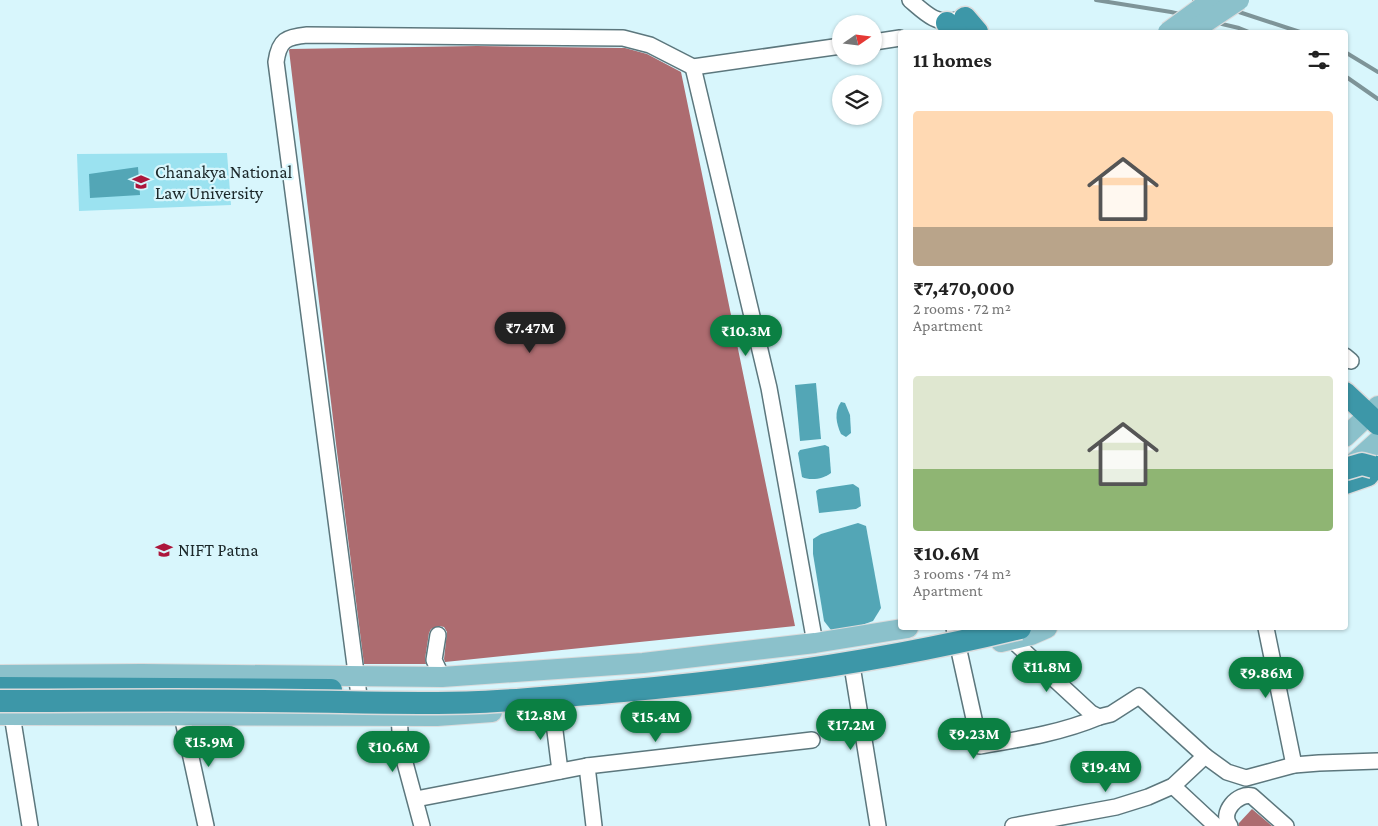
<!DOCTYPE html>
<html lang="en">
<head>
<meta charset="utf-8">
<style>
  :root { --surface:#fff; --page:#f2f2f2; --text:#222; --muted:#767676; --accent:#0b8043 }
  body { margin:0; font-family:"Crimson Pro",serif; background:var(--page); color:var(--text); height:100vh; display:flex; flex-direction:column; font-size:19px; white-space:nowrap }
  * { box-sizing:border-box; margin:0 }
  p { font-size:16px; color:var(--muted) }
  .icon { flex:none; width:28px; height:28px; fill:none; stroke:currentColor; stroke-width:2; stroke-linecap:round; stroke-linejoin:round }
  .map { position:relative; flex:1; overflow:hidden }
  .panel { position:absolute; left:898px; top:30px; width:450px; height:600px; display:flex; flex-direction:column; background:var(--surface); border-radius:5px; box-shadow:0 1px 4px #0004 }
  .panel>* { flex:none }
  .needle { width:32px; rotate:76deg }
  .tools { position:absolute; left:832px; top:15px; display:grid; gap:10px }
  .tools a { display:grid; place-items:center; width:50px; height:50px; border-radius:50%; background:var(--surface); box-shadow:0 1px 4px #0004; font-size:25px }
  .price { position:absolute; translate:-50% -42px; padding:0 11px; border-radius:18px; background:var(--accent); color:#fff; font-size:16px; line-height:32px; filter:drop-shadow(0 1px 2px #0008) }
  .price::after { content:''; position:absolute; left:50%; top:30px; width:15px; height:11px; margin-left:-8px; background:inherit; clip-path:polygon(0 0,100% 0,50% 100%) }
  .price.active { background:#222; color:#fff }
  ul { padding:0; list-style:none }
  li { display:grid; align-content:center; gap:10px; height:265px; padding:0 15px }
  li span { display:grid; place-items:center; height:155px; border-radius:5px; color:#555 }
  li>.icon { margin-inline-start:auto }
  span .icon { width:90px; height:90px; fill:#fffc; stroke-width:1 }
  li b { font-size:21px }
  h2 { display:flex; justify-content:space-between; align-items:center; height:60px; padding:0 15px; font-size:21px }
  .map>svg:first-child { display:block }
  .green { fill:#9be2f0 }
  .water { fill:#53a6b6 }
  .building { fill:#ad6c70 }
  .lines { fill:none; stroke-linecap:round; stroke-linejoin:round }
  .minor-casing { stroke:#5c777d; stroke-width:18 }
  .major-casing { stroke:#dbdcdd; stroke-width:22 }
  .highway-casing { stroke:#dbdcdd; stroke-width:25 }
  .minor { stroke:#fff; stroke-width:15 }
  .major { stroke:#8bc1cb; stroke-width:20 }
  .highway { stroke:#3d97a8; stroke-width:22 }
  .rail { stroke:#7e9498; stroke-width:4 }
  .major-bridge-casing { stroke:#dbdcdd; stroke-width:22; stroke-linecap:butt }
  .highway-bridge-casing { stroke:#dbdcdd; stroke-width:25; stroke-linecap:butt }
  .major-bridge { stroke:#8bc1cb; stroke-width:20 }
  .highway-bridge { stroke:#3d97a8; stroke-width:22 }
  .labels { text-anchor:middle; dominant-baseline:central; stroke-width:4.5; stroke-linejoin:round; paint-order:stroke }
  .poi-label { font-size:18px; fill:#1b2729; stroke:#d8f6fc; text-anchor:start }
</style>
</head>
<body>
<div class="map">
<svg width="1378" height="826" viewBox="0 0 1378 826">
  <rect width="100%" height="100%" fill="#d8f6fc"/>
  <!-- green -->
  <polygon class="green" points="227,153 231,205 79,211 77,154"/>
  <!-- water -->
  <g class="water">
    <polygon points="138,167 140,195 90,198 89,174"/>
    <polygon points="816,383 821,439 800,441 795,385"/>
    <path d="M841 402 845 403 850 415 851 433 846 437 841 434C836 423 834 412 841 402Z"/>
    <path d="M825 445 829 447 831 473C824 479 810 481 802 477L798 453 800 450Z"/>
    <polygon points="853,484 859,488 861,506 856,509 819,513 816,491 819,489"/>
    <polygon points="858,523 866,526 881,608 873,621 843,632 831,630 824,621 813,554 813,539 821,534"/>
  </g>
  <!-- building -->
  <g class="building">
    <polygon points="477,46 625,48 647,54 681,72 795,626 445,662 444,659 447,632 444,627 439,626 431,629 429,633 425,659 426,664 364,664 337,452 289,50 290,49"/>
    <polygon points="1252,809 1272,826 1239,826 1239,823"/>
  </g>
  <g class="lines">
    <!-- minor casing -->
    <g class="minor-casing">
      <g id="minor">
        <path d="M910 0C924 12 937 26 956 20"/>
        <polyline points="874,42 900,38"/>
        <polyline points="693,67 769,388 815,643"/>
        <polyline points="1345,356 1351,361"/>
        <path d="M954 628 980 746C1021 739 1061 733 1099 717"/>
        <polyline points="1266,628 1294,765"/>
        <polyline points="1009,633 1012,640 1091,713 1099,717 1111,714 1139,696 1205,756"/>
        <polyline points="438,635 434,660 442,677"/>
        <polyline points="853,672 878,826"/>
        <polyline points="552,707 560,771"/>
        <path d="M361 711 276 62C279 40 286 37 307 35L623 38 650 45 693 67 841 46"/>
        <polyline points="12,715 30,826"/>
        <polyline points="399,715 401,748 422,826"/>
        <polyline points="182,716 206,826"/>
        <polyline points="1173,786 1216,826"/>
        <polyline points="416,799 587,766"/>
        <polyline points="594,826 587,766 812,740"/>
        <polyline points="1013,826 1116,807 1148,797 1173,786 1205,756 1227,772 1246,778 1294,765 1319,763 1378,761"/>
        <path d="M1230 826C1219 813 1238 792 1252 796L1286 826"/>
      </g>
    </g>
    <!-- major casing -->
    <g class="major-casing">
      <g id="major">
        <polyline points="1345,437 1378,406"/>
        <polyline points="1346,470 1378,441"/>
        <polyline points="1001,642 1031,635 1047,628"/>
        <polyline points="0,675 142,674 442,677 643,663 815,643 908,628"/>
        <polyline points="0,715 437,716 492,712"/>
      </g>
    </g>
    <!-- highway casing -->
    <g class="highway-casing">
      <g id="highway">
        <polyline points="965,18 977,32"/>
        <polyline points="947,23 956,32"/>
        <polyline points="1345,393 1378,424"/>
        <polyline points="1345,483 1368,475 1373,467 1378,467"/>
        <polyline points="0,688 331,690"/>
      </g>
    </g>
    <!-- minor -->
    <use href="#minor" class="minor"/>
    <!-- major -->
    <use href="#major" class="major"/>
    <!-- highway -->
    <use href="#highway" class="highway"/>
    <!-- rail -->
    <g class="rail">
      <polyline points="1096,0 1171,12 1239,28 1249,32"/>
      <polyline points="1194,0 1236,11 1300,32"/>
      <polyline points="1345,52 1378,72"/>
      <polyline points="1345,76 1378,99"/>
    </g>
    <!-- major-bridge casing -->
    <g class="major-bridge-casing">
      <g id="major-bridge">
        <polyline points="1168,32 1212,0"/>
        <polyline points="1191,32 1239,0"/>
      </g>
    </g>
    <!-- highway-bridge casing -->
    <g class="highway-bridge-casing">
      <g id="highway-bridge">
        <polyline points="1345,469 1362,464 1373,467"/>
        <path d="M0 701C88 701 175 700 263 701 335 701 407 705 479 702 527 700 575 695 623 691 756 679 890 660 1020 628"/>
      </g>
    </g>
    <!-- major-bridge -->
    <use href="#major-bridge" class="major-bridge"/>
    <!-- highway-bridge -->
    <use href="#highway-bridge" class="highway-bridge"/>
  </g>
  <!-- icons -->
  <defs>
    <g id="university-bare" transform="scale(1.35)"><path d="M0-5L7-2L0 1L-7-2ZM-4 1L0 2.5L4 1V4Q0 6-4 4Z" fill="#ac163b" stroke="#d8f6fc" stroke-width="2.5" paint-order="stroke"/></g>
  </defs>
  <g fill-rule="evenodd">
    <use href="#university-bare" x="141" y="182"/>
    <use href="#university-bare" x="164" y="550"/>
  </g>
  <g class="labels">
    <!-- poi labels -->
    <g class="poi-label">
      <text x="155" y="172">Chanakya National<tspan x="155" dy="21">Law University</tspan></text>
      <text x="178" y="550">NIFT Patna</text>
    </g>
  </g>
</svg>
<div class="tools">
<a><svg class="needle" viewBox="-14 -14 28 28"><path d="M0-13l5 13h-10z" fill="#e53935"/><path d="M0 13l5-13h-10z" fill="#767676"/></svg></a>
<a><svg class="icon" aria-label="layers" viewBox="0 0 24 24"><path d="M12 4l9 5-9 5-9-5zM3 14l9 5 9-5"/></svg></a>
</div>
<b class="price active" style="left:530px;top:354px">₹7.47M</b>
<b class="price" style="left:746px;top:357px">₹10.3M</b>
<b class="price" style="left:1047px;top:693px">₹11.8M</b>
<b class="price" style="left:1266px;top:699px">₹9.86M</b>
<b class="price" style="left:541px;top:741px">₹12.8M</b>
<b class="price" style="left:656px;top:743px">₹15.4M</b>
<b class="price" style="left:851px;top:751px">₹17.2M</b>
<b class="price" style="left:974px;top:760px">₹9.23M</b>
<b class="price" style="left:209px;top:768px">₹15.9M</b>
<b class="price" style="left:393px;top:773px">₹10.6M</b>
<b class="price" style="left:1106px;top:793px">₹19.4M</b>
<section class="panel">
<h2>11 homes<svg class="icon" aria-label="filters" viewBox="0 0 24 24"><path d="M4 7h16M4 17h16"/><circle cx="9" cy="7" r="2"/><circle cx="15" cy="17" r="2"/></svg></h2>
<ul>
<li><span style="background:linear-gradient(#ffd9b3 75%,#b9a48a 0)"><svg class="icon" aria-label="home" viewBox="0 0 24 24"><path d="M3 11l9-7 9 7M6 9v11h12V9"/></svg></span><div><b>₹7,470,000</b><p>2 rooms · 72 m²</p><p>Apartment</p></div></li>
<li><span style="background:linear-gradient(#dfe7d0 60%,#8fb573 0)"><svg class="icon" aria-label="home" viewBox="0 0 24 24"><path d="M3 11l9-7 9 7M6 9v11h12V9"/></svg></span><div><b>₹10.6M</b><p>3 rooms · 74 m²</p><p>Apartment</p></div></li>
</ul>
</section>
</div>
</body>
</html>
